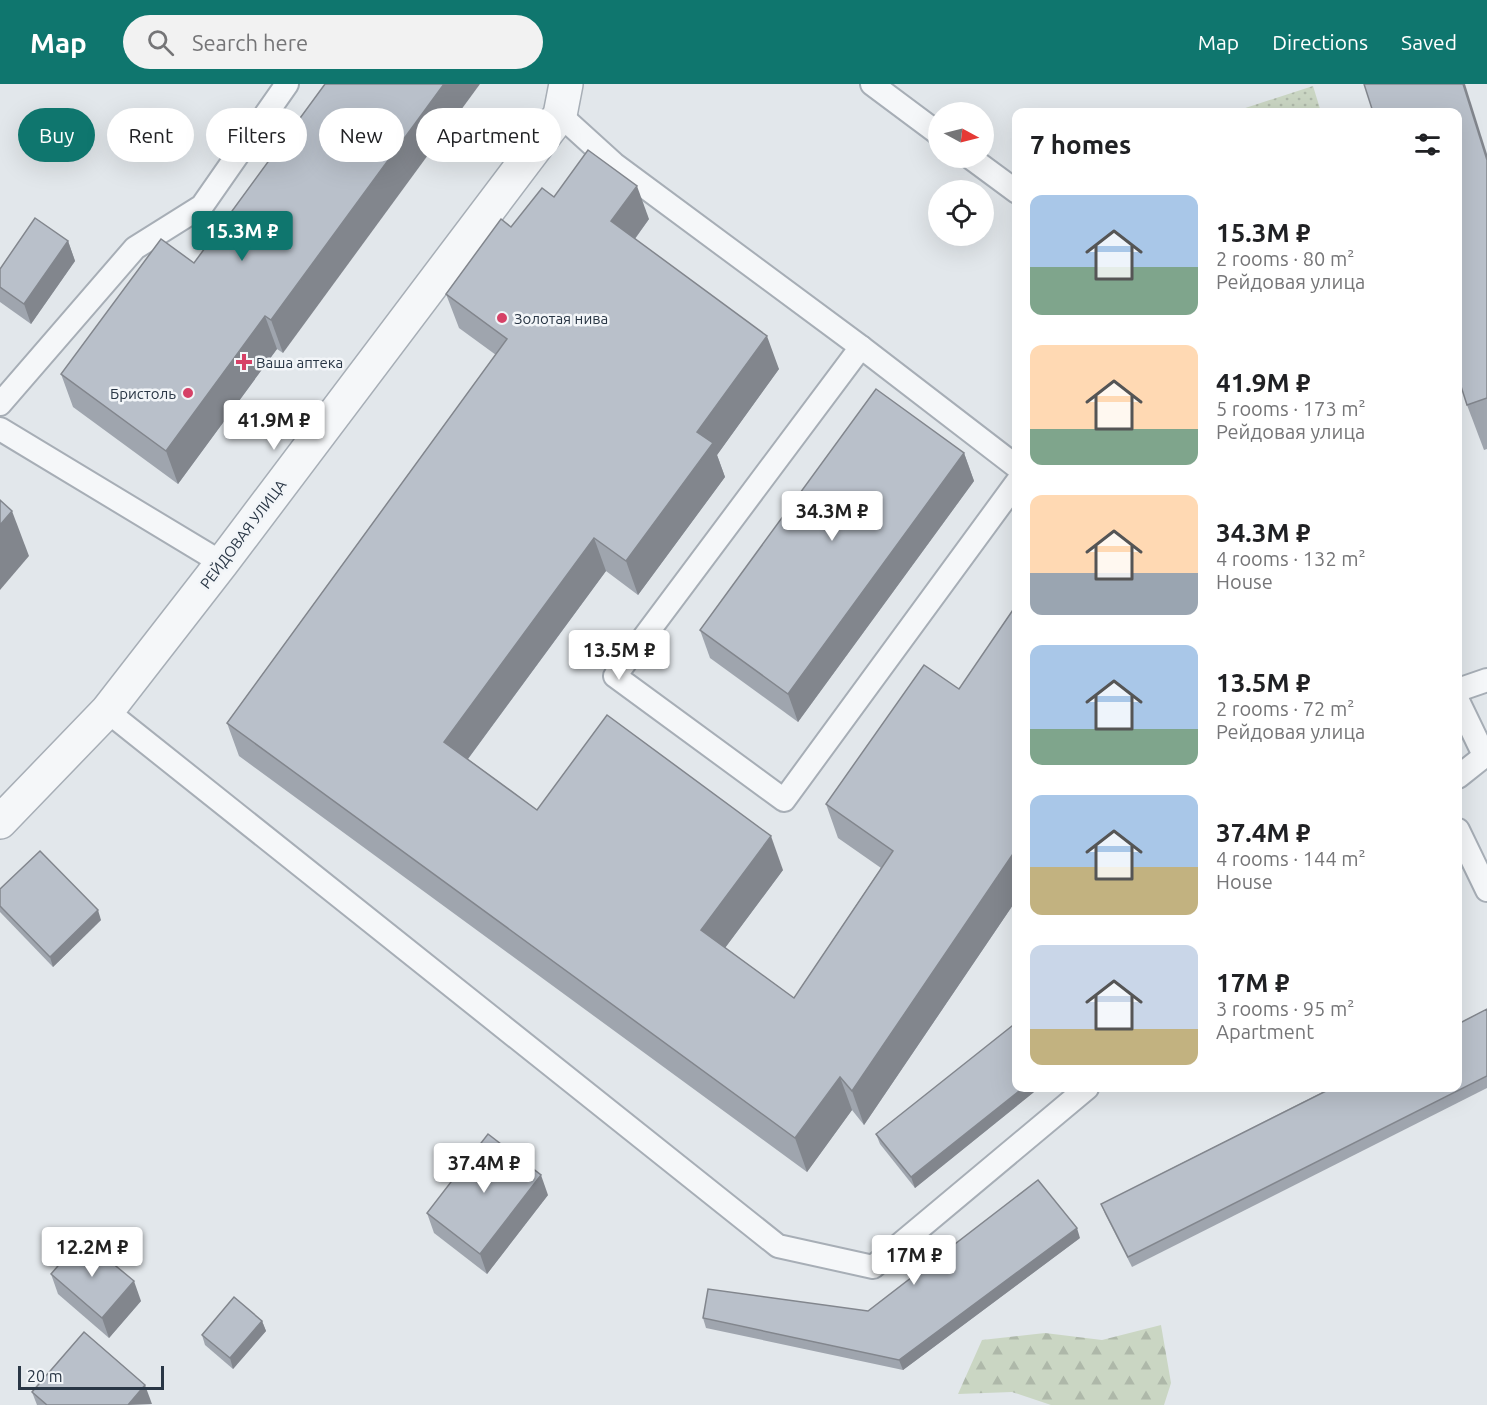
<!DOCTYPE html>
<html lang="en">
<head>
<meta charset="utf-8">
<style>
  :root { --surface:#fff; --page:#f2f2f2; --text:#202124; --muted:#757577; --accent:#0f766e }
  body { margin:0; font-family:Ubuntu,sans-serif; background:var(--page); color:var(--text); height:100vh; display:flex; flex-direction:column; font-size:22px; white-space:nowrap }
  * { box-sizing:border-box; margin:0 }
  p { font-size:20px; color:var(--muted) }
  .icon { flex:none; width:33px; height:33px; fill:none; stroke:currentColor; stroke-width:2; stroke-linecap:round; stroke-linejoin:round }
  .map { position:relative; flex:1; overflow:hidden }
  .side { position:absolute; left:1012px; top:24px; width:450px; height:984px; display:flex; flex-direction:column; background:var(--surface); border-radius:12px; box-shadow:0 6px 24px #0002 }
  .side>* { flex:none }
  .banner { position:absolute; left:18px; top:24px; width:570px; height:54px; display:flex; gap:12px }
  .needle { width:39px; rotate:97deg }
  .controls { position:absolute; left:928px; top:18px; display:grid; gap:12px }
  .controls a { display:grid; place-items:center; width:66px; height:66px; border-radius:50%; background:var(--surface); box-shadow:0 6px 24px #0002; font-size:30px }
  .scale { position:absolute; left:18px; bottom:15px; width:146px; box-sizing:border-box; padding-left:6px; border:3px solid #293645; border-top:0; font-size:16px; line-height:21px; white-space:nowrap; color:#293645; -webkit-text-stroke:4px #f2f5f8; paint-order:stroke }
  .price { position:absolute; translate:-50% -51px; padding:0 14px; border-radius:6px; background:#fff; color:#222; font-size:20px; line-height:39px; filter:drop-shadow(0 2px 3px #0008) }
  .price::after { content:''; position:absolute; left:50%; top:36px; width:18px; height:14px; margin-left:-9px; background:inherit; clip-path:polygon(0 0,100% 0,50% 100%) }
  .price.selected { background:var(--accent); color:#fff }
  ul { padding:0; list-style:none }
  li { display:flex; align-items:center; gap:18px; height:150px; padding:0 18px }
  li span { display:grid; place-items:center; flex:none; width:168px; height:120px; border-radius:12px; color:#555 }
  li>.icon { margin-inline-start:auto }
  span .icon { width:72px; height:72px; fill:#fffc; stroke-width:1 }
  li b { font-size:26px }
  h2 { display:flex; justify-content:space-between; align-items:center; height:72px; padding:0 18px; font-size:26px }
  .chip { padding:0 21px; border-radius:27px; background:var(--surface); box-shadow:0 6px 24px #0002; font-size:21px; line-height:54px }
  .chip.selected { background:var(--accent); color:#fff }
  header { display:flex; align-items:center; gap:36px; box-sizing:border-box; height:84px; padding:0 30px; background:var(--accent); color:#fff }
  header strong { font-size:28px }
  nav { display:flex; gap:33px; margin-inline-start:auto; font-size:21px }
  .search { width:420px; height:54px; background:var(--page); display:flex; align-items:center; gap:15px; box-sizing:border-box; padding:0 21px; border-radius:33px; color:var(--muted); font-size:22px }
  .map>svg:first-child { display:block }
  .grass { fill:url(#grass-dots) }
  .forest { fill:url(#forest-firs) }
  .lines { fill:none; stroke-linecap:round; stroke-linejoin:round }
  .lane-casing { stroke:#a7aeb6; stroke-width:26 }
  .street-casing { stroke:#a7aeb6; stroke-width:36 }
  .lane { stroke:#f5f7f9; stroke-width:22 }
  .street { stroke:#f5f7f9; stroke-width:33 }
  .wall { fill:#9fa5ae }
  .shaded-wall { fill:#82868d }
  .building { fill:#b9c0ca; stroke:#82868d; stroke-width:1.5 }
  .poi-dot { fill:#d64167; stroke:#f2f5f8; stroke-width:2 }
  .labels { text-anchor:middle; dominant-baseline:central; stroke-width:5; stroke-linejoin:round; paint-order:stroke }
  .poi-label { font-size:15px; fill:#293645; stroke:#f2f5f8; text-anchor:start }
  .street-label { font-size:15px; fill:#293645; stroke:#f2f5f8 }
</style>
</head>
<body>
<header>
<strong>Map</strong>
<div class="search"><svg class="icon" aria-label="search" viewBox="0 0 24 24"><circle cx="10" cy="10" r="6"/><path d="M15 15l6 6"/></svg>Search here</div>
<nav><a>Map</a><a>Directions</a><a>Saved</a></nav>
</header>
<div class="map">
<svg width="1487" height="1321" viewBox="0 0 1487 1321">
  <defs>
    <pattern id="grass-dots" width="8" height="8" patternUnits="userSpaceOnUse" patternTransform="scale(1.5)"><rect width="8" height="8" fill="#cad6c3"/><path d="M2 2h.1M6 6h.1" fill="none" stroke="#aeb8a9" stroke-width="1.8" stroke-linecap="round"/></pattern>
    <pattern id="forest-firs" width="22" height="20" patternUnits="userSpaceOnUse" patternTransform="scale(1.5)"><rect width="22" height="20" fill="#cad6c3"/><path d="M5 1l3.5 6h-7zM16 11l3.5 6h-7z" fill="#aeb8a9"/></pattern>
  </defs>
  <rect width="100%" height="100%" fill="#e2e7eb"/>
  <!-- grass -->
  <polygon class="grass" points="1313,2 1321,28 1233,28"/>
  <!-- forest -->
  <polygon class="forest" points="1161,1241 1171,1299 1164,1321 1051,1321 1012,1308 958,1310 982,1256 1045,1249 1102,1256"/>
  <g class="lines">
    <!-- lane casing -->
    <g class="lane-casing">
      <g id="lane">
        <polyline points="872,0 939,50"/>
        <polyline points="560,31 614,80 861,263 1017,383"/>
        <polyline points="971,74 1017,108"/>
        <polyline points="861,263 615,592 784,716 1017,398"/>
        <polyline points="0,320 135,164 202,122 287,0"/>
        <polyline points="0,345 222,479"/>
        <polyline points="1458,606 1487,596"/>
        <polyline points="1458,617 1484,671"/>
        <polyline points="107,627 778,1162 873,1183 1087,1004"/>
        <polyline points="1458,693 1487,670"/>
        <polyline points="1458,746 1487,806"/>
      </g>
    </g>
    <!-- street casing -->
    <g class="street-casing">
      <polyline id="street" points="0,738 107,627 222,479 560,31 566,0"/>
    </g>
    <!-- lane -->
    <use href="#lane" class="lane"/>
    <!-- street -->
    <use href="#street" class="street"/>
  </g>
  <!-- wall -->
  <g class="wall">
    <polygon points="325,0 283,269 277,265 178,400 73,323 61,290 194,179"/>
    <polygon points="1487,70 1487,365 1484,366 1467,321"/>
    <polygon points="554,113 649,135 635,155 779,285 717,371 725,393 638,511 606,487 468,675 537,726 783,786 725,864 794,914 881,784 838,754 826,720 959,605 1017,520 1017,815 864,1041 852,1026 807,1088 239,672 227,639 496,271 459,244 446,210 511,143"/>
    <polygon points="68,157 75,177 31,240 0,218 0,185"/>
    <polygon points="964,369 974,397 798,638 710,574 700,546"/>
    <polygon points="0,805 101,836 53,883 0,828"/>
    <polygon points="1487,925 1487,1004 1132,1183 1105,1130 1101,1120"/>
    <polygon points="1017,1004 1039,1004 915,1104 880,1060 876,1050"/>
    <polygon points="548,1111 487,1190 434,1149 427,1129"/>
    <polygon points="1080,1154 903,1286 706,1244 703,1234 868,1227"/>
    <polygon points="51,1190 141,1217 109,1254 58,1210"/>
    <polygon points="262,1237 266,1247 233,1285 205,1261 202,1251"/>
    <polygon points="32,1308 152,1320 37,1321"/>
  </g>
  <!-- shaded-wall -->
  <g class="shaded-wall">
    <polygon points="444,0 480,0 283,269 271,236"/>
    <polygon points="1463,0 1465,0 1487,70 1487,76"/>
    <polygon points="637,102 649,135 623,171 611,137"/>
    <polygon points="68,157 75,177 31,240 24,220"/>
    <polygon points="265,232 277,265 178,400 166,367"/>
    <polygon points="767,252 779,285 717,371 725,393 638,511 626,477 697,348"/>
    <polygon points="964,369 974,397 798,638 788,610"/>
    <polygon points="12,427 29,472 0,506 0,441"/>
    <polygon points="594,454 606,487 456,691 444,658"/>
    <polygon points="771,752 783,786 713,880 701,846"/>
    <polygon points="1017,764 1017,815 864,1041 852,1007"/>
    <polygon points="98,826 101,836 53,883 50,873"/>
    <polygon points="1458,837 1461,846 1458,848"/>
    <polygon points="840,993 852,1026 807,1088 795,1054"/>
    <polygon points="1023,1004 1039,1004 915,1104 911,1093"/>
    <polygon points="541,1091 548,1111 487,1190 480,1170"/>
    <polygon points="1077,1144 1080,1154 903,1286 899,1276"/>
    <polygon points="134,1197 141,1217 109,1254 102,1234"/>
    <polygon points="262,1237 266,1247 233,1285 230,1274"/>
    <polygon points="145,1301 152,1320 128,1321"/>
  </g>
  <!-- building -->
  <g class="building">
    <polygon points="325,0 444,0 271,236 265,232 166,367 61,290 161,155 194,179"/>
    <polygon points="1364,0 1463,0 1487,76 1487,314 1467,321 1458,293 1458,28 1373,28"/>
    <polygon points="588,66 637,102 611,137 767,252 697,348 713,359 626,477 594,454 444,658 537,726 607,631 771,752 701,846 794,914 893,767 826,720 924,581 959,605 1017,520 1017,764 852,1007 840,993 795,1054 227,639 507,255 446,210 501,135 511,143 542,104 554,113"/>
    <polygon points="35,134 68,157 24,220 0,203 0,185"/>
    <polygon points="876,305 964,369 788,610 700,546"/>
    <polygon points="0,416 12,427 0,441"/>
    <polygon points="40,767 98,826 50,873 0,822 0,805"/>
    <polygon points="1487,925 1487,992 1128,1173 1101,1120 1332,1004 1458,1004 1458,940"/>
    <polygon points="1017,938 1017,1004 1023,1004 911,1093 876,1050"/>
    <polygon points="488,1050 541,1091 480,1170 427,1129"/>
    <polygon points="1038,1096 1077,1144 899,1276 703,1234 708,1205 868,1227"/>
    <polygon points="82,1154 134,1197 102,1234 51,1190"/>
    <polygon points="234,1213 262,1237 230,1274 202,1251"/>
    <polygon points="84,1248 145,1301 128,1321 47,1321 32,1308"/>
  </g>
  <!-- markers -->
  <g class="poi-dot">
    <circle cx="502" cy="234" r="6"/>
    <path d="M241 269h6v6h6v6h-6v6h-6v-6h-6v-6h6z"/>
    <circle cx="188" cy="309" r="6"/>
  </g>
  <g class="labels">
    <!-- poi labels -->
    <g class="poi-label">
      <text x="514" y="234">Золотая нива</text>
      <text x="256" y="278">Ваша аптека</text>
      <text x="176" y="309" text-anchor="end">Бристоль</text>
    </g>
    <!-- street labels -->
    <g class="street-label">
      <text transform="translate(243 450) rotate(-53)">РЕЙДОВАЯ УЛИЦА</text>
    </g>
  </g>
</svg>
<div class="controls">
<a><svg class="needle" viewBox="-14 -14 28 28"><path d="M0-13l5 13h-10z" fill="#e53935"/><path d="M0 13l5-13h-10z" fill="#757577"/></svg></a>
<a><svg class="icon" aria-label="locate" viewBox="0 0 24 24"><circle cx="12" cy="12" r="6"/><path d="M12 2v4M12 18v4M2 12h4M18 12h4"/></svg></a>
</div>
<div class="scale">20 m</div>
<b class="price selected" style="left:242px;top:178px">15.3M ₽</b>
<b class="price" style="left:274px;top:367px">41.9M ₽</b>
<b class="price" style="left:832px;top:458px">34.3M ₽</b>
<b class="price" style="left:619px;top:597px">13.5M ₽</b>
<b class="price" style="left:484px;top:1110px">37.4M ₽</b>
<b class="price" style="left:92px;top:1194px">12.2M ₽</b>
<b class="price" style="left:914px;top:1202px">17M ₽</b>
<div class="banner">
<a class="chip selected">Buy</a>
<a class="chip">Rent</a>
<a class="chip">Filters</a>
<a class="chip">New</a>
<a class="chip">Apartment</a>
</div>
<section class="side">
<h2>7 homes<svg class="icon" aria-label="filters" viewBox="0 0 24 24"><path d="M4 7h16M4 17h16"/><circle cx="9" cy="7" r="2"/><circle cx="15" cy="17" r="2"/></svg></h2>
<ul>
<li><span style="background:linear-gradient(#a9c7e8 60%,#7fa58c 0)"><svg class="icon" aria-label="home" viewBox="0 0 24 24"><path d="M3 11l9-7 9 7M6 9v11h12V9"/></svg></span><div><b>15.3M ₽</b><p>2 rooms · 80 m²</p><p>Рейдовая улица</p></div></li>
<li><span style="background:linear-gradient(#ffd9b3 70%,#7fa58c 0)"><svg class="icon" aria-label="home" viewBox="0 0 24 24"><path d="M3 11l9-7 9 7M6 9v11h12V9"/></svg></span><div><b>41.9M ₽</b><p>5 rooms · 173 m²</p><p>Рейдовая улица</p></div></li>
<li><span style="background:linear-gradient(#ffd9b3 65%,#9aa5b1 0)"><svg class="icon" aria-label="home" viewBox="0 0 24 24"><path d="M3 11l9-7 9 7M6 9v11h12V9"/></svg></span><div><b>34.3M ₽</b><p>4 rooms · 132 m²</p><p>House</p></div></li>
<li><span style="background:linear-gradient(#a9c7e8 70%,#7fa58c 0)"><svg class="icon" aria-label="home" viewBox="0 0 24 24"><path d="M3 11l9-7 9 7M6 9v11h12V9"/></svg></span><div><b>13.5M ₽</b><p>2 rooms · 72 m²</p><p>Рейдовая улица</p></div></li>
<li><span style="background:linear-gradient(#a9c7e8 60%,#c2b280 0)"><svg class="icon" aria-label="home" viewBox="0 0 24 24"><path d="M3 11l9-7 9 7M6 9v11h12V9"/></svg></span><div><b>37.4M ₽</b><p>4 rooms · 144 m²</p><p>House</p></div></li>
<li><span style="background:linear-gradient(#c9d6e8 70%,#c2b280 0)"><svg class="icon" aria-label="home" viewBox="0 0 24 24"><path d="M3 11l9-7 9 7M6 9v11h12V9"/></svg></span><div><b>17M ₽</b><p>3 rooms · 95 m²</p><p>Apartment</p></div></li>
</ul>
</section>
</div>
</body>
</html>
